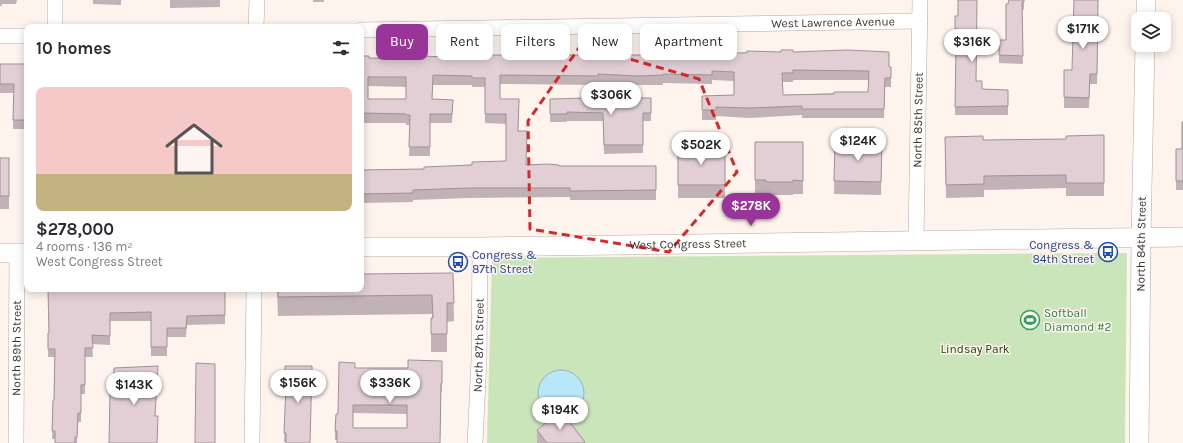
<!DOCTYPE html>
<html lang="en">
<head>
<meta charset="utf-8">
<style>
  :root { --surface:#fff; --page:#f2f2f3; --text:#2b2b33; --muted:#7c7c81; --line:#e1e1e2; --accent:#993499 }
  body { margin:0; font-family:Karla,sans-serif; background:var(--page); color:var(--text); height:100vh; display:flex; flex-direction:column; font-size:15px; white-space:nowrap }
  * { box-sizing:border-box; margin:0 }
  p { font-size:13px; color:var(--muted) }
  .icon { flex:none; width:22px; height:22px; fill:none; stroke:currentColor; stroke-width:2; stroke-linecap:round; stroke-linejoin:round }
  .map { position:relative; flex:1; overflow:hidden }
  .panel { position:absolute; left:24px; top:24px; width:340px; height:268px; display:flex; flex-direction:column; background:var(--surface); border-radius:8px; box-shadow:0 2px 10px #0003 }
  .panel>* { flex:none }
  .banner { position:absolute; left:376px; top:24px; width:380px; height:36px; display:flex; gap:8px }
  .controls { position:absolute; left:1131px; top:12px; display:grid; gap:8px }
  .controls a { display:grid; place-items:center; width:40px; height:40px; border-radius:8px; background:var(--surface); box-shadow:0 2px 10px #0003; font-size:20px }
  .price { position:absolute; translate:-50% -34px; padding:0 9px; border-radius:14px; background:#fff; color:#222; font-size:13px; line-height:26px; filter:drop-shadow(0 1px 2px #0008) }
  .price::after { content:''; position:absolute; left:50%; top:24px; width:12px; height:9px; margin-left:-6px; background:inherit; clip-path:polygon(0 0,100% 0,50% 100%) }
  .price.on { background:var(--accent); color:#fff }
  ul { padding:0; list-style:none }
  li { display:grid; align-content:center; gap:8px; height:212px; padding:0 12px }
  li+li { border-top:1px solid var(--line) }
  li span { display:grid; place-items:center; height:124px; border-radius:8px; color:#555 }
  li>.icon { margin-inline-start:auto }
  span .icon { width:72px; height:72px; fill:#fffc; stroke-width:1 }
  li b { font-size:17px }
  h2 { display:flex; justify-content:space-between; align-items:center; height:48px; padding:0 12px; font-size:17px }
  .chip { padding:0 14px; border-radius:8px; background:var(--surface); box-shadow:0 2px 10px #0003; font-size:14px; line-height:36px }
  .chip.on { background:var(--accent); color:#fff }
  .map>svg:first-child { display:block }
  .green { fill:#cbe5bb }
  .water { fill:#b8e7fa; stroke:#92b1be }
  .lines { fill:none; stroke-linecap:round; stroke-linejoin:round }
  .minor-casing { stroke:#b8a79e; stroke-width:16 }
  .tertiary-casing { stroke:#b8a79e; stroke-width:20 }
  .minor { stroke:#fff; stroke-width:15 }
  .tertiary { stroke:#fff; stroke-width:19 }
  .wall { fill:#c2b2b7; fill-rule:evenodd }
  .building { fill:#e2cfd5; stroke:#9e9195; fill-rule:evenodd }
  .marked { fill:none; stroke:#d62828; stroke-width:3; stroke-dasharray:8 5; stroke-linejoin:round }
  .labels { text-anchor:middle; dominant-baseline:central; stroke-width:3; stroke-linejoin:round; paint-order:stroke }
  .street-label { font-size:12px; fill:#3b3431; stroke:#fef3ed }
  .transit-label { font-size:12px; fill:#164399; stroke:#fef3ed; text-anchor:end }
  .leisure-label { font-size:12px; fill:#27864d; stroke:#fef3ed; text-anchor:start }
  .park-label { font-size:12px; fill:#1f4000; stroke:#fef3ed }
</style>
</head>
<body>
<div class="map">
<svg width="1183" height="443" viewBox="0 0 1183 443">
  <rect width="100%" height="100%" fill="#fef3ed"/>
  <!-- green -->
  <polygon class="green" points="1127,253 1125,443 487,443 492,258"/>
  <!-- water -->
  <circle class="water" cx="561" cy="393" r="23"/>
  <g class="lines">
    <!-- minor casing -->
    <g class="minor-casing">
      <g id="minor">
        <polyline points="55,27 55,0"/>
        <polyline points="256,27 257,0"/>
        <path id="s1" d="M361 30 920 21"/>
        <polyline points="0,36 27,36"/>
        <path id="s2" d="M916 240 920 0"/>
        <path id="s3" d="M16 443 17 253"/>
        <polyline points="252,443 254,289"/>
        <path id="s4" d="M475 443 479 360 480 247"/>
      </g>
    </g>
    <!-- tertiary casing -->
    <g class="tertiary-casing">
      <g id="tertiary">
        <polyline points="1146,19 1146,0"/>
        <path id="s5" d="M361 247H480L1183 237"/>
        <polyline points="0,253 27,253"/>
        <path id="s6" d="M1139 443 1141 238 1145 45"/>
      </g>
    </g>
    <!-- minor -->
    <use href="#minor" class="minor"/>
    <!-- tertiary -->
    <use href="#tertiary" class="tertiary"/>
  </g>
  <!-- wall -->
  <g class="wall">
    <polygon points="0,0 17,0 16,4 2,4 2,6 0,6"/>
    <polygon points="93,0 121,0 121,5 93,4"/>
    <polygon points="170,0 220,0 220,7 170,8"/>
    <polygon points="296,0 324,0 324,2 313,2 313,0"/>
    <polygon points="1024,0 1024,10 1022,9 1023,64 999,63 999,40 1006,40 1008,4"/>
    <polygon points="1098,0 1097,84 1090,84 1089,108 1064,108 1064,70 1072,70"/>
    <polygon points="955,16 958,16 976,81 982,89 1008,90 1008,115 955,115 956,52 957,52 958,37 955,37"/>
    <path d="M793 52 891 67V87H885L884 118H802V115L749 118 716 116V120H702V96L734 95V81L712 80V84L663 83V85H638L598 83V85L500 84V99L519 131 526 165 559 166H656V200H570V197L469 198 413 200V202L361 203V170L424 169 506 161V124L485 123V87H472V85H433L432 99 453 100 452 123H430V156H409L410 125H406V123H361V56L369 58 421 59 564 55H630ZM793 80H869L868 92 783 95 782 82H793ZM368 86 406 87V99H368Z"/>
    <polygon points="0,64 27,64 27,129 13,129 14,93 0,93"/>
    <polygon points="651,98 651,121 643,121 643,153 604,154 603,121 567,121 567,122 550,122 550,99"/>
    <polygon points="1183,122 1183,190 1176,190 1176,149 1182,149"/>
    <polygon points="1104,135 1104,196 1066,196 1066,188 984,190 984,197 946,198 945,137 983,140 1066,139"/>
    <polygon points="755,142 803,142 803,194 793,194 793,195 766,195 766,194 755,193"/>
    <polygon points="835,143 882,144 881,195 834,194"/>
    <polygon points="678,146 725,147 725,198 678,198"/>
    <rect x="0" y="158" width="9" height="51"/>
    <polygon points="453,273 454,321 447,322 447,352 431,352 431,318 432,318 432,314 278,316 277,289"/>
    <polygon points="48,289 225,289 225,324 187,325 186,337 167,337 167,356 151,356 151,321 110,321 110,345 92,344 93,357 85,357 85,394 81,394 81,422 78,422 77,443 55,443 55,439 52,439 53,400 54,400 55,357 48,357 48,333 49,333"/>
    <path d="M442 361V392H441L440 443 335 440V431L338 414 355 368H408ZM353 413 407 414V428H353Z"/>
    <polygon points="285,366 312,366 286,442 284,442 286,394 285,394"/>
    <polygon points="537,430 585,443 537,443"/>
  </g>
  <!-- building -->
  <g class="building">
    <polygon points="958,0 977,0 976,81 982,81 982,89 1008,90 1008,106 955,107 956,52 957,52 958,29 955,29 955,16 958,16"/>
    <polygon points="1009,0 1024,0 1024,2 1022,2 1023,56 999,55 999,40 1006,40 1006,4 1008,4"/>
    <polygon points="1074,0 1098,0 1097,74 1090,74 1089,98 1064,97 1064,70 1072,70"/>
    <path d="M781 50H793V52L848 50 889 52V67H891V78H885L884 109H802V106L749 108 716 107V110H702V96L734 95V72L712 71V75L663 74V75L638 76 598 74V76L500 75V99H519L518 131H527L526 165 548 164 559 165V166H656V190L570 191V188H469L413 190V193L361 194V170L424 169V167L472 165V162L506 161V114H485V78H472V76L433 75 432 99 453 100 452 114H430V147H409L410 115H406V114L361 113V56H369V58L421 59V56L472 58 487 57V55H552V54H564V55H586V54H630V55H652V54H685L686 52 747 53V51L781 52ZM793 70 869 71 868 92H834V94L783 95 782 73H793ZM368 77H406V99H368Z"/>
    <polygon points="0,64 27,64 27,120 13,120 14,84 0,84"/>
    <polygon points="587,98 651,98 651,113 643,113 643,145 604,145 603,113 567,112 567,114 550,114 550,99"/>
    <polygon points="1182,122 1183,122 1183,181 1176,181 1176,149 1182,149"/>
    <polygon points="1104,135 1104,183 1066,183 1066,175 984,176 984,184 946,185 945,137 983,136 983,140 1066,139 1066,136"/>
    <polygon points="755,142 803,142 803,181 793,180 793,182 766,182 766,180 755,180"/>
    <polygon points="835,143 882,144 881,182 834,181"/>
    <polygon points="678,146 725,147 725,185 678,185"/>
    <rect x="0" y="158" width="9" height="38"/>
    <polygon points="453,273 454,303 447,303 447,334 431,334 431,318 433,318 432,295 278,297 278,289 361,289 361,274"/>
    <polygon points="48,289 225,289 225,315 187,316 186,328 167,328 167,347 151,347 151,312 110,313 110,336 92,335 93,348 85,348 85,385 81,385 81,413 78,413 77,437 75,437 75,443 55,443 55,431 52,431 53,400 54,400 55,349 48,349 48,333 49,333"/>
    <path d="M408 360 442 361V383H441L440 443H337V431H335L336 414H338L339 362 355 363V368H408ZM353 405H407V428H353Z"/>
    <polygon points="196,363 215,364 215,443 195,443"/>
    <polygon points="158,366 155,416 158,416 157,443 109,443 110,394 113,394 114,368"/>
    <polygon points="285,366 312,366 310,443 286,443 286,433 284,433 286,385 285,385"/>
    <polygon points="561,411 585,442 584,443 547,443 537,430"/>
  </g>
  <!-- marked area -->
  <path class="marked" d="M581 45 699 79 737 172 669 252 530 229 528 121Z"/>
  <!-- icons -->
  <defs>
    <g id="bus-ring" transform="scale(1)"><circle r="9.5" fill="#fef3ed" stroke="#1a4fb4" stroke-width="1.5"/><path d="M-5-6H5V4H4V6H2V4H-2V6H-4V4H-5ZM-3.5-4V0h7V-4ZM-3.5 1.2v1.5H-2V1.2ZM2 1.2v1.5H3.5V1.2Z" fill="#1a4fb4"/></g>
    <g id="stadium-ring" transform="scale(1)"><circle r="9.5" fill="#fef3ed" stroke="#2e9e5b" stroke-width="1.5"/><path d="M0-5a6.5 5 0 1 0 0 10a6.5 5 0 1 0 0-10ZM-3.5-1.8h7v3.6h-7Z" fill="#2e9e5b"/></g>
  </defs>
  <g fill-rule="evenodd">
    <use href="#bus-ring" x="1108" y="252"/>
    <use href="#bus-ring" x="458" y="262"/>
    <use href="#stadium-ring" x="1030" y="320"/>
  </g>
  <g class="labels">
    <!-- street labels -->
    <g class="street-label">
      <text stroke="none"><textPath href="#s1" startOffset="472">West Lawrence Avenue</textPath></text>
      <text stroke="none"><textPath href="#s2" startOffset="120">North 85th Street</textPath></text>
      <text stroke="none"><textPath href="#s5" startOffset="327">West Congress Street</textPath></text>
      <text stroke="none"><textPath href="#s6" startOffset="199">North 84th Street</textPath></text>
      <text stroke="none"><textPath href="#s4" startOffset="98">North 87th Street</textPath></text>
      <text stroke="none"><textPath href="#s3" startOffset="95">North 89th Street</textPath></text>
    </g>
    <!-- transit labels -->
    <g class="transit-label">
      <text x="1094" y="245">Congress &amp;<tspan x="1094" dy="14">84th Street</tspan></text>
      <text x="472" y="255" text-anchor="start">Congress &amp;<tspan x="472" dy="14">87th Street</tspan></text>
    </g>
    <!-- leisure labels -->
    <g class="leisure-label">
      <text x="1044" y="313">Softball<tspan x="1044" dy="14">Diamond #2</tspan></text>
    </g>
    <!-- park labels -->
    <g class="park-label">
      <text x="975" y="349">Lindsay Park</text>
    </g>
  </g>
</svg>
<div class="controls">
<a><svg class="icon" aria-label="layers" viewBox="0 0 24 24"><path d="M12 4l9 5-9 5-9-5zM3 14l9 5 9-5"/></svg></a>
</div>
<b class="price" style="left:1083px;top:50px">$171K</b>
<b class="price" style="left:972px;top:63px">$316K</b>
<b class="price" style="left:611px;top:116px">$306K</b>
<b class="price" style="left:858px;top:162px">$124K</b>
<b class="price" style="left:701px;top:166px">$502K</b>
<b class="price on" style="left:751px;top:227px">$278K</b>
<b class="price" style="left:298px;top:404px">$156K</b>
<b class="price" style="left:390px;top:404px">$336K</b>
<b class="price" style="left:134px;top:406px">$143K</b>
<b class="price" style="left:560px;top:431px">$194K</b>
<div class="banner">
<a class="chip on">Buy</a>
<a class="chip">Rent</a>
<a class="chip">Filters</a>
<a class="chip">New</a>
<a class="chip">Apartment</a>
</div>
<section class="panel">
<h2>10 homes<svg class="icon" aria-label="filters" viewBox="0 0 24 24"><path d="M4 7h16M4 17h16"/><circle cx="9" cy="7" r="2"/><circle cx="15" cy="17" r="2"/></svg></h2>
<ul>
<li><span style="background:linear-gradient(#f6c9c9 70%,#c2b280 0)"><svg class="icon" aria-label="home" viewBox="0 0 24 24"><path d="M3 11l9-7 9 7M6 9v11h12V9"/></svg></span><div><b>$278,000</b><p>4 rooms · 136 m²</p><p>West Congress Street</p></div></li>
</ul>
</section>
</div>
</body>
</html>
